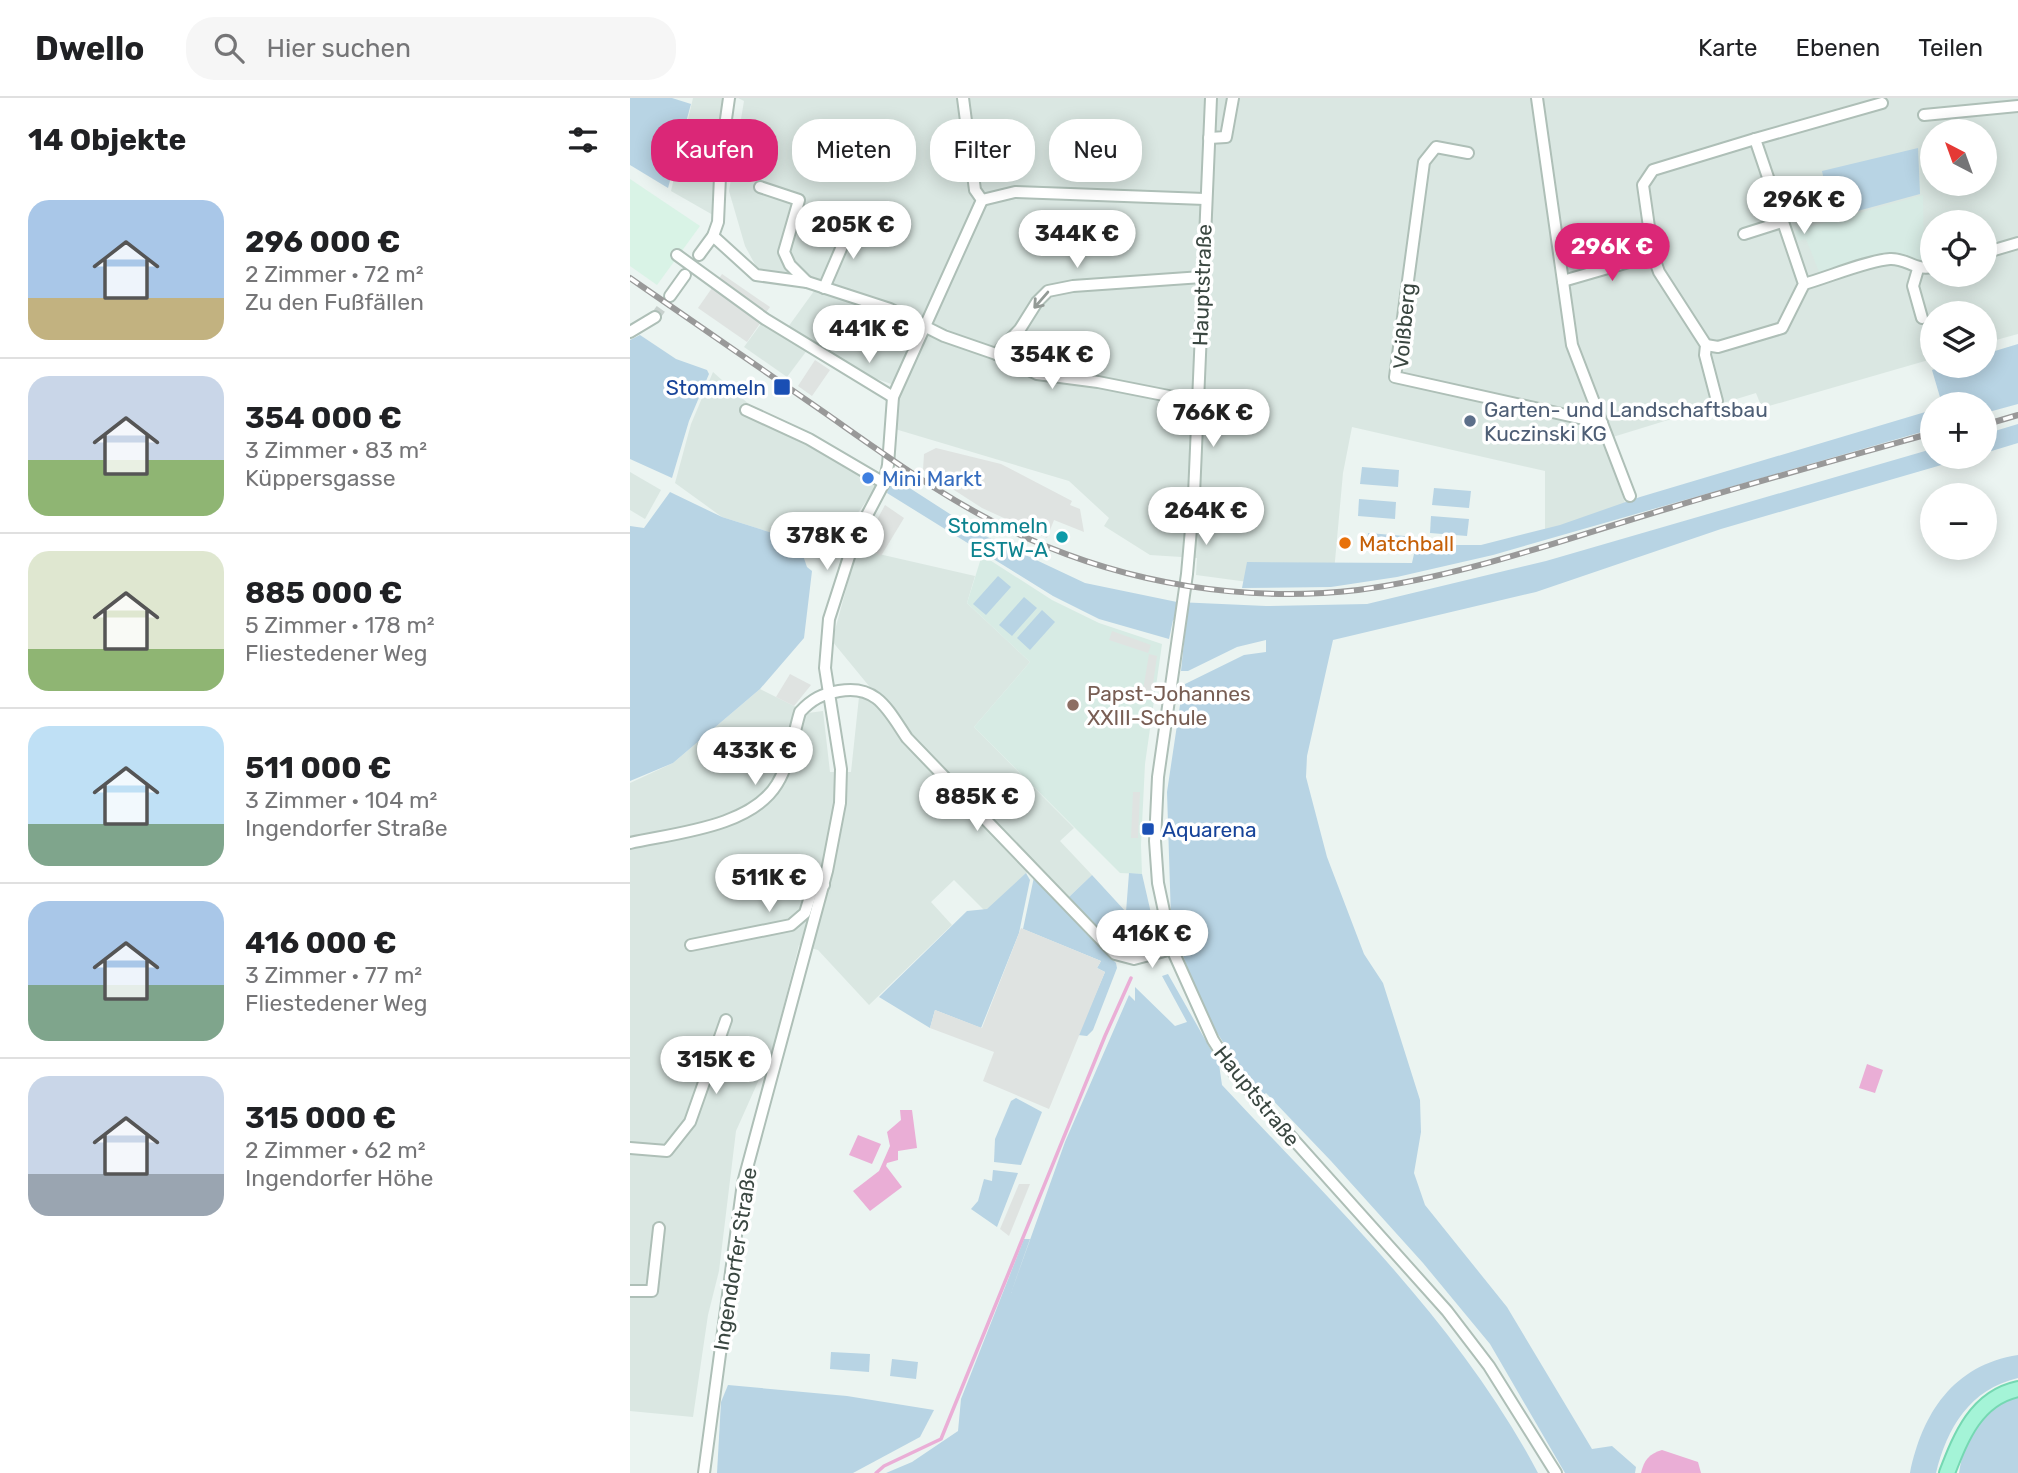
<!DOCTYPE html>
<html lang="de">
<head>
<meta charset="utf-8">
<style>
  :root { --surface:#fff; --page:#f6f6f6; --text:#202124; --muted:#757577; --line:#e0e0e0; --accent:#db2777 }
  body { margin:0; font-family:Rubik,sans-serif; background:var(--page); color:var(--text); height:100vh; display:flex; flex-direction:column; font-size:26px; white-space:nowrap }
  * { box-sizing:border-box; margin:0 }
  p { font-size:23px; color:var(--muted) }
  .icon { flex:none; width:38px; height:38px; fill:none; stroke:currentColor; stroke-width:2; stroke-linecap:round; stroke-linejoin:round }
  .map { position:relative; flex:1; overflow:hidden }
  .panel { display:flex; flex-direction:column; background:var(--surface); width:630px }
  .panel>* { flex:none }
  .guide { position:absolute; left:21px; top:21px; width:665px; height:63px; display:flex; gap:14px }
  .needle { width:46px; rotate:319deg }
  .controls { position:absolute; left:1290px; top:21px; display:grid; gap:14px }
  .controls a { display:grid; place-items:center; width:77px; height:77px; border-radius:50%; background:var(--surface); box-shadow:0 4px 18px #0003; font-size:35px }
  .price { position:absolute; translate:-50% -60px; padding:0 16px; border-radius:24px; background:#fff; color:#222; font-size:23px; line-height:46px; filter:drop-shadow(0 2px 4px #0008) }
  .price::after { content:''; position:absolute; left:50%; top:42px; width:21px; height:16px; margin-left:-10px; background:inherit; clip-path:polygon(0 0,100% 0,50% 100%) }
  .price.current { background:var(--accent); color:#fff }
  ul { padding:0; list-style:none }
  li { display:flex; align-items:center; gap:21px; height:175px; padding:0 28px }
  li+li { border-top:2px solid var(--line) }
  li span { display:grid; place-items:center; flex:none; width:196px; height:140px; border-radius:21px; color:#555 }
  li>.icon { margin-inline-start:auto }
  span .icon { width:84px; height:84px; fill:#fffc; stroke-width:1 }
  li b { font-size:30px }
  h2 { display:flex; justify-content:space-between; align-items:center; height:84px; padding:0 28px; font-size:30px }
  .pill { padding:0 24px; border-radius:28px; background:var(--surface); box-shadow:0 4px 18px #0003; font-size:24px; line-height:63px }
  .pill.current { background:var(--accent); color:#fff }
  header { display:flex; align-items:center; gap:42px; box-sizing:border-box; height:98px; padding:0 35px; background:var(--surface); border-bottom:2px solid var(--line) }
  header strong { font-size:33px }
  nav { display:flex; gap:38px; margin-inline-start:auto; font-size:24px }
  .search { width:490px; height:63px; background:var(--page); display:flex; align-items:center; gap:18px; box-sizing:border-box; padding:0 24px; border-radius:28px; color:var(--muted); font-size:26px }
  main { display:flex; flex:1; min-height:0 }
  .map>svg:first-child { display:block }
  .residential { fill:#dae7e2; fill-rule:evenodd }
  .commercial { fill:#d9f3e6 }
  .education { fill:#d7ebe4 }
  .green { fill:#b8d4e4 }
  .parking { fill:#dfe3e1 }
  .water { fill:#eaaed6 }
  .lines { fill:none; stroke-linecap:round; stroke-linejoin:round }
  .stream { stroke:#eaaed6; stroke-width:3.5 }
  .minor-tunnel { stroke:#c8d1ce; stroke-width:10; stroke-dasharray:10 5; stroke-linecap:butt }
  .minor-casing { stroke:#aebfb7; stroke-width:14 }
  .major-casing { stroke:#75d8b2; stroke-width:18 }
  .minor { stroke:#fff; stroke-width:10 }
  .major { stroke:#a4f4d7; stroke-width:14 }
  .rail-casing { stroke:#999; stroke-width:6 }
  .rail { stroke:#fff; stroke-width:3.5; stroke-dasharray:10; stroke-linecap:butt }
  .oneway { stroke:#939a96 }
  .transit-dot { fill:#1a4fb4; stroke:#fff; stroke-width:2.5 }
  .service-dot { fill:#5c6f8a; stroke:#fff; stroke-width:2.5 }
  .shop-dot { fill:#3f7fe0; stroke:#fff; stroke-width:2.5 }
  .culture-dot { fill:#0f9aa8; stroke:#fff; stroke-width:2.5 }
  .food-dot { fill:#e8710a; stroke:#fff; stroke-width:2.5 }
  .education-dot { fill:#8d6e63; stroke:#fff; stroke-width:2.5 }
  .labels { text-anchor:middle; dominant-baseline:central; stroke-width:7; stroke-linejoin:round; paint-order:stroke }
  .street-label { font-size:21px; fill:#3a4741; stroke:#fff }
  .transit-label { font-size:21px; fill:#164399; stroke:#fff; text-anchor:end }
  .service-label { font-size:21px; fill:#4e5e75; stroke:#fff; text-anchor:start }
  .shop-label { font-size:21px; fill:#366cbe; stroke:#fff; text-anchor:start }
  .culture-label { font-size:21px; fill:#0d838f; stroke:#fff; text-anchor:end }
  .food-label { font-size:21px; fill:#c56008; stroke:#fff; text-anchor:start }
  .education-label { font-size:21px; fill:#785e54; stroke:#fff; text-anchor:start }
</style>
</head>
<body>
<header>
<strong>Dwello</strong>
<div class="search"><svg class="icon" aria-label="search" viewBox="0 0 24 24"><circle cx="10" cy="10" r="6"/><path d="M15 15l6 6"/></svg>Hier suchen</div>
<nav><a>Karte</a><a>Ebenen</a><a>Teilen</a></nav>
</header>
<main>
<section class="panel">
<h2>14 Objekte<svg class="icon" aria-label="filters" viewBox="0 0 24 24"><path d="M4 7h16M4 17h16"/><circle cx="9" cy="7" r="2"/><circle cx="15" cy="17" r="2"/></svg></h2>
<ul>
<li><span style="background:linear-gradient(#a9c7e8 70%,#c2b280 0)"><svg class="icon" aria-label="home" viewBox="0 0 24 24"><path d="M3 11l9-7 9 7M6 9v11h12V9"/></svg></span><div><b>296 000 €</b><p>2 Zimmer · 72 m²</p><p>Zu den Fußfällen</p></div></li>
<li><span style="background:linear-gradient(#c9d6e8 60%,#8fb573 0)"><svg class="icon" aria-label="home" viewBox="0 0 24 24"><path d="M3 11l9-7 9 7M6 9v11h12V9"/></svg></span><div><b>354 000 €</b><p>3 Zimmer · 83 m²</p><p>Küppersgasse</p></div></li>
<li><span style="background:linear-gradient(#dfe7d0 70%,#8fb573 0)"><svg class="icon" aria-label="home" viewBox="0 0 24 24"><path d="M3 11l9-7 9 7M6 9v11h12V9"/></svg></span><div><b>885 000 €</b><p>5 Zimmer · 178 m²</p><p>Fliestedener Weg</p></div></li>
<li><span style="background:linear-gradient(#bfe0f5 70%,#7fa58c 0)"><svg class="icon" aria-label="home" viewBox="0 0 24 24"><path d="M3 11l9-7 9 7M6 9v11h12V9"/></svg></span><div><b>511 000 €</b><p>3 Zimmer · 104 m²</p><p>Ingendorfer Straße</p></div></li>
<li><span style="background:linear-gradient(#a9c7e8 60%,#7fa58c 0)"><svg class="icon" aria-label="home" viewBox="0 0 24 24"><path d="M3 11l9-7 9 7M6 9v11h12V9"/></svg></span><div><b>416 000 €</b><p>3 Zimmer · 77 m²</p><p>Fliestedener Weg</p></div></li>
<li><span style="background:linear-gradient(#c9d6e8 70%,#9aa5b1 0)"><svg class="icon" aria-label="home" viewBox="0 0 24 24"><path d="M3 11l9-7 9 7M6 9v11h12V9"/></svg></span><div><b>315 000 €</b><p>2 Zimmer · 62 m²</p><p>Ingendorfer Höhe</p></div></li>
</ul>
</section>
<div class="map">
<svg width="1388" height="1375" viewBox="0 0 1388 1375">
  <rect width="100%" height="100%" fill="#ebf4f1"/>
  <!-- residential -->
  <g class="residential">
    <path d="M63 0H1388V236L1355 245 1354 215H1302V261L1132 310 1126 295 973 342 995 405 960 421 915 435V373L722 329 713 375 704 474 618 484 566 477 567 460 520 457 474 428 479 420 439 383 265 331 266 309 273 290 235 277 184 243 157 279 114 249 133 223 153 236 192 182 128 172 115 148 99 93 114 3 108 0 92 5 83 117 41 93ZM1302 33H1354V86H1302ZM1302 124H1354V177H1302Z"/>
    <polygon points="83,274 122,309 248,387 217,430 182,455 174,457 173,445 168,443 92,419 45,385 61,326"/>
    <polygon points="0,374 31,392 15,421 0,412"/>
    <polygon points="227,451 345,478 337,505 400,564 344,629 444,730 430,743 462,777 439,799 407,765 356,814 324,782 301,804 322,827 239,907 188,852 169,847 143,950 106,1033 89,1173 78,1217 63,1319 0,1313 0,685 43,665 130,591 178,615 193,613 200,674 221,674 229,599 240,595 239,588 202,543"/>
  </g>
  <!-- commercial -->
  <polygon class="commercial" points="0,81 70,128 27,187 0,168"/>
  <!-- education -->
  <g class="education">
    <polygon points="1293,97 1294,164 1268,155 1254,156 1189,174 1176,141 1168,143 1165,133"/>
    <polygon points="352,457 422,502 469,525 532,546 515,666 511,747 512,776 490,775 344,629 400,564 337,505"/>
  </g>
  <!-- green -->
  <g class="green">
    <polygon points="0,0 42,0 61,6 38,90 0,67"/>
    <polygon points="1288,50 1290,96 1202,120 1192,73"/>
    <polygon points="10,237 46,261 77,272 79,276 59,323 42,380 0,361 0,242"/>
    <polygon points="1388,246 1388,306 1355,315 1354,306 1312,306 1302,272 1315,268 1354,268 1355,256"/>
    <polygon points="1302,312 1302,331 863,457 767,479 701,489 612,490 617,464 782,465 786,447 851,447 930,427 1010,399"/>
    <polygon points="1388,326 1388,345 1355,355 1355,336"/>
    <polygon points="1302,351 1302,359 1339,359 1091,431 906,494 703,542 677,658 676,679 697,759 734,856 753,885 790,1002 791,1034 784,1075 795,1107 877,1209 962,1351 982,1348 1006,1369 1005,1375 935,1375 860,1246 793,1165 701,1063 636,995 634,997 609,969 584,930 561,881 541,821 537,694 553,587 614,557 636,554 636,542 607,549 558,573 551,573 556,524 543,522 539,541 469,521 423,498 257,395 261,378 351,436 455,485 547,504 636,508 737,506 916,463"/>
    <polygon points="732,369 769,372 768,389 730,386"/>
    <polygon points="804,390 841,393 839,410 802,407"/>
    <polygon points="40,394 92,419 168,443 177,469 182,473 174,540 130,591 43,665 0,683 0,428 14,430"/>
    <polygon points="729,401 766,404 765,421 728,418"/>
    <polygon points="801,418 839,421 837,438 800,435"/>
    <polygon points="738,435 775,438 773,455 736,452"/>
    <polygon points="368,478 381,489 356,517 343,506"/>
    <polygon points="394,499 407,510 382,538 369,527"/>
    <polygon points="412,512 425,524 400,552 387,540"/>
    <polygon points="396,775 400,782 389,835 351,930 305,912 300,930 249,899 337,813 357,811"/>
    <path d="M499 775 512 776 526 837C497 878 461 822 439 799L462 777 496 814Z"/>
    <polygon points="404,779 486,865 487,870 463,932 457,938 448,937 475,874 467,870 471,863 393,831"/>
    <path d="M538 876 589 966 592 987C705 1108 830 1227 908 1375H256L282 1364 328 1333 331 1301 394 1141H400L381 1195 435 1044 499 897 505 903V889L545 928 557 924 532 878Z"/>
    <polygon points="386,1000 412,1014 391,1067 364,1064 365,1041 381,1003"/>
    <polygon points="363,1072 388,1075 367,1129 341,1111 348,1103 354,1081 362,1083"/>
    <polygon points="201,1254 240,1256 239,1274 200,1271"/>
    <path d="M1388 1257V1280C1340 1291 1317 1330 1306 1375H1280C1292 1316 1323 1267 1388 1257Z"/>
    <polygon points="262,1261 288,1264 286,1281 260,1278"/>
    <polygon points="98,1287 217,1298 304,1312 290,1339 223,1375 87,1375 91,1304"/>
    <path d="M1388 1299V1375H1329C1334 1340 1352 1308 1388 1299Z"/>
  </g>
  <!-- parking -->
  <g class="parking">
    <polygon points="92,176 140,209 135,216 88,182"/>
    <polygon points="82,190 131,224 117,244 68,210"/>
    <polygon points="185,262 200,272 182,298 168,288"/>
    <polygon points="306,350 371,366 442,403 440,407 450,411 454,434 424,422 417,440 352,410 293,372 294,356"/>
    <polygon points="255,407 274,420 251,458 233,448"/>
    <polygon points="482,533 521,547 518,555 479,542"/>
    <polygon points="519,556 527,558 521,600 512,598"/>
    <polygon points="160,576 181,587 164,608 146,599"/>
    <polygon points="503,694 510,694 508,740 501,740"/>
    <polygon points="391,830 471,863 467,870 475,874 419,1011 353,983 364,954 300,930 305,912 352,930"/>
    <polygon points="389,1086 400,1086 379,1138 370,1131"/>
  </g>
  <!-- water -->
  <g class="water">
    <polygon points="1237,966 1253,972 1245,995 1229,990"/>
    <polygon points="270,1012 282,1012 287,1050 268,1053 268,1062 257,1065 256,1068 272,1089 240,1113 223,1093 249,1073 260,1048 257,1034 271,1022"/>
    <polygon points="228,1037 251,1046 242,1066 219,1057"/>
    <path d="M1032 1352 1068 1364 1071 1375H1011C1014 1362 1019 1356 1032 1352Z"/>
  </g>
  <g class="lines">
    <!-- stream -->
    <polyline class="stream" points="246,1375 254,1368 311,1341 475,938 501,880"/>
    <!-- minor-tunnel -->
    <polyline class="minor-tunnel" points="25,219 40,198"/>
    <!-- minor casing -->
    <g class="minor-casing">
      <g id="minor">
        <polyline points="333,0 345,92 352,102"/>
        <polyline points="581,0 564,397 557,476 528,679 525,743 528,785 542,851 583,942 604,975 817,1213 859,1268 926,1375"/>
        <polyline points="907,0 942,247 1000,398"/>
        <polyline points="1294,17 1388,8"/>
        <polyline points="579,40 596,39 603,0"/>
        <polyline points="838,55 806,49 794,64 765,279 972,325"/>
        <polyline points="130,89 169,102 154,154 160,167 177,184"/>
        <polyline points="352,102 385,94 575,101"/>
        <polyline points="1114,136 1152,124"/>
        <polyline points="83,138 126,177 177,184 260,211 314,238 366,256 407,276 468,284 569,304"/>
        <polyline points="1354,155 1388,145"/>
        <polyline points="47,157 135,221 263,299"/>
        <polyline points="69,157 83,138 88,124 91,56 99,0"/>
        <polyline points="1288,171 1283,188 1292,220"/>
        <polyline points="933,183 1023,157"/>
        <path d="M1174 186C1196 180 1239 162 1260 161 1276 160 1286 173 1302 169"/>
        <polyline points="194,190 226,116 233,115"/>
        <polyline points="40,198 55,177"/>
        <polyline points="0,234 25,219"/>
        <polyline points="1076,247 1088,249 1152,230 1174,186 1125,41 1252,5"/>
        <polyline points="366,256 390,231 407,204 418,193 443,188 572,179"/>
        <polyline points="1087,303 1075,257 1076,247 1029,174 1023,157 1013,87 1023,72 1125,41"/>
        <polyline points="116,312 179,341 254,385"/>
        <path d="M0 745C45 735 121 729 147 686 160 665 163 637 170 614 182 601 192 596 209 593 247 586 258 612 277 640L485 856 504 861 542 851"/>
        <polyline points="61,847 161,827 175,815 183,789 194,787"/>
        <polyline points="0,1050 37,1053 60,1024 96,922"/>
        <polyline points="0,1193 22,1193 29,1130"/>
        <polyline points="74,1375 113,1085 197,773 210,705 211,671 195,570 199,521 225,440 254,385 258,367 263,299 352,102"/>
      </g>
    </g>
    <!-- major casing -->
    <g class="major-casing">
      <path id="major" d="M1317 1375C1331 1339 1346 1300 1388 1291"/>
    </g>
    <!-- minor -->
    <use href="#minor" class="minor"/>
    <!-- major -->
    <use href="#major" class="major"/>
    <!-- rail casing -->
    <g class="rail-casing">
      <g id="rail">
        <path d="M0 180C66 226 132 271 198 317 262 362 325 408 397 440 499 486 616 505 728 492 836 478 940 439 1043 409 1129 383 1216 359 1302 335"/>
        <polyline points="1354,327 1388,317"/>
      </g>
    </g>
    <!-- rail -->
    <use href="#rail" class="rail"/>
  </g>
  <!-- one-way arrows -->
  <defs><path id="oneway-shaft" d="M-6 0H5M1.5-3L5.5 0L1.5 3" fill="none" stroke-width="1.6" stroke-linecap="round" stroke-linejoin="round" transform="scale(1.75)"/></defs>
  <use class="oneway" href="#oneway-shaft" transform="translate(411 202) rotate(131)"/>
  <!-- markers -->
  <g class="transit-dot">
    <rect x="143" y="280" width="18" height="18" rx="3.5"/>
    <rect x="511" y="724" width="14" height="14" rx="3.5"/>
  </g>
  <circle class="service-dot" cx="840" cy="323" r="7"/>
  <circle class="shop-dot" cx="238" cy="380" r="7"/>
  <circle class="culture-dot" cx="432" cy="439" r="7"/>
  <circle class="food-dot" cx="715" cy="445" r="7"/>
  <circle class="education-dot" cx="443" cy="607" r="7"/>
  <g class="labels">
    <!-- street labels -->
    <g class="street-label">
      <text transform="translate(572 187) rotate(-88)">Hauptstraße</text>
      <text transform="translate(774 228) rotate(-85)">Voißberg</text>
      <text transform="translate(627 998) rotate(51)">Hauptstraße</text>
      <text transform="translate(105 1161) rotate(-81)">Ingendorfer Straße</text>
    </g>
    <!-- transit labels -->
    <g class="transit-label">
      <text x="136" y="289">Stommeln</text>
      <text x="532" y="731" text-anchor="start">Aquarena</text>
    </g>
    <!-- service labels -->
    <g class="service-label">
      <text x="854" y="311">Garten- und Landschaftsbau<tspan x="854" dy="24">Kuczinski KG</tspan></text>
    </g>
    <!-- shop labels -->
    <g class="shop-label">
      <text x="252" y="380">Mini Markt</text>
    </g>
    <!-- culture labels -->
    <g class="culture-label">
      <text x="418" y="427">Stommeln<tspan x="418" dy="24">ESTW-A</tspan></text>
    </g>
    <!-- food labels -->
    <g class="food-label">
      <text x="729" y="445">Matchball</text>
    </g>
    <!-- education labels -->
    <g class="education-label">
      <text x="457" y="595">Papst-Johannes<tspan x="457" dy="24">XXIII-Schule</tspan></text>
    </g>
  </g>
</svg>
<div class="controls">
<a><svg class="needle" viewBox="-14 -14 28 28"><path d="M0-13l5 13h-10z" fill="#e53935"/><path d="M0 13l5-13h-10z" fill="#757577"/></svg></a>
<a><svg class="icon" aria-label="locate" viewBox="0 0 24 24"><circle cx="12" cy="12" r="6"/><path d="M12 2v4M12 18v4M2 12h4M18 12h4"/></svg></a>
<a><svg class="icon" aria-label="layers" viewBox="0 0 24 24"><path d="M12 4l9 5-9 5-9-5zM3 14l9 5 9-5"/></svg></a>
<a>+</a>
<a>−</a>
</div>
<b class="price" style="left:1174px;top:138px">296K €</b>
<b class="price" style="left:223px;top:163px">205K €</b>
<b class="price" style="left:447px;top:172px">344K €</b>
<b class="price current" style="left:982px;top:185px">296K €</b>
<b class="price" style="left:239px;top:267px">441K €</b>
<b class="price" style="left:422px;top:293px">354K €</b>
<b class="price" style="left:583px;top:351px">766K €</b>
<b class="price" style="left:576px;top:449px">264K €</b>
<b class="price" style="left:197px;top:474px">378K €</b>
<b class="price" style="left:125px;top:689px">433K €</b>
<b class="price" style="left:347px;top:735px">885K €</b>
<b class="price" style="left:139px;top:816px">511K €</b>
<b class="price" style="left:522px;top:872px">416K €</b>
<b class="price" style="left:86px;top:998px">315K €</b>
<div class="guide">
<a class="pill current">Kaufen</a>
<a class="pill">Mieten</a>
<a class="pill">Filter</a>
<a class="pill">Neu</a>
</div>
</div>
</main>
</body>
</html>
